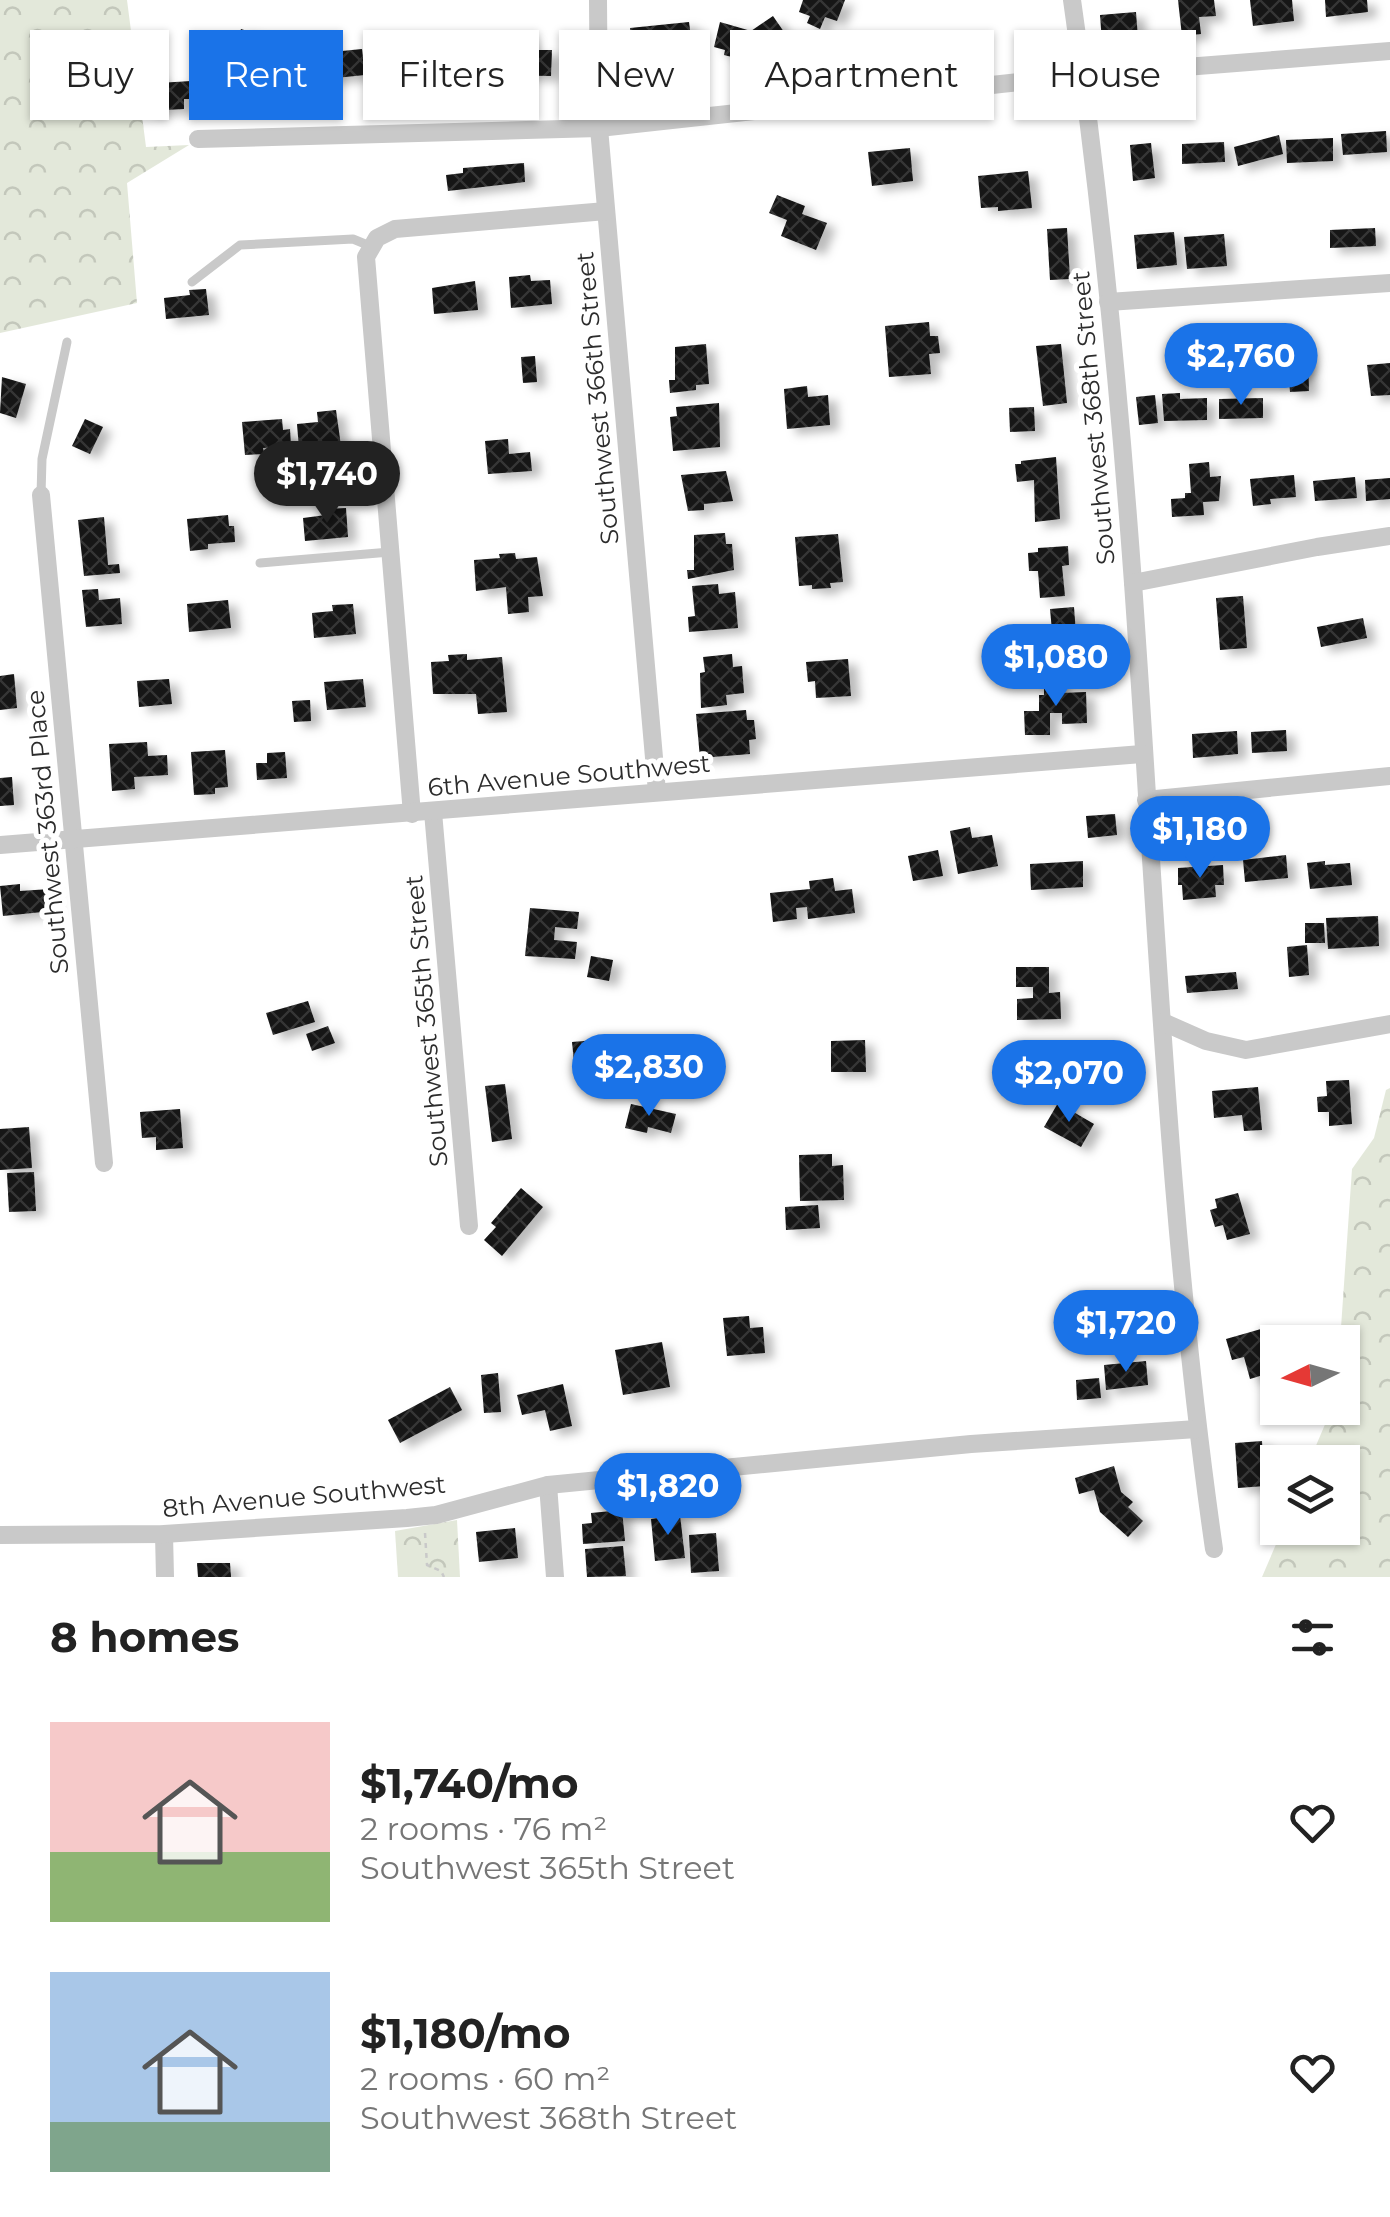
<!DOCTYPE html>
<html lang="en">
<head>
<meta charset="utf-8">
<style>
  :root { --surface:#fff; --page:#f2f2f2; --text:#222; --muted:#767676; --accent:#1a73e8 }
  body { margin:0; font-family:Montserrat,sans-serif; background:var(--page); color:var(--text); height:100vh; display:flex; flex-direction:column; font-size:38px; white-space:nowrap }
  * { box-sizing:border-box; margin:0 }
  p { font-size:32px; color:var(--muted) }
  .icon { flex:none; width:55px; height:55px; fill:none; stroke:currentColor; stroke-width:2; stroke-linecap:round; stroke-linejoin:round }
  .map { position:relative; height:1577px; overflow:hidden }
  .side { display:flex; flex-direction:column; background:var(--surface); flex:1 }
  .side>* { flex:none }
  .hud { position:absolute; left:30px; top:30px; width:1330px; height:90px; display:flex; gap:20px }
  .needle { width:65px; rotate:265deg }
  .fabs { position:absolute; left:1260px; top:1325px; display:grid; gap:20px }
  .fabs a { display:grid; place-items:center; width:100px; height:100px; border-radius:0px; background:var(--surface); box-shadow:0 2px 8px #0004; font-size:50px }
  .price { position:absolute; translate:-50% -85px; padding:0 22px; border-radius:35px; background:var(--accent); color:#fff; font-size:32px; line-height:65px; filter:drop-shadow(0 2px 5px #0008) }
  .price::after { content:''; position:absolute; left:50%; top:60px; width:30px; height:22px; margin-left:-15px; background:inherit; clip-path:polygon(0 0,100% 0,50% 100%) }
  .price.current { background:#222; color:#fff }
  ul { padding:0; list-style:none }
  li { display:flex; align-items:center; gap:30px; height:250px; padding:0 50px }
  li span { display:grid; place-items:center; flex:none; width:280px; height:200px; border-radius:0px; color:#555 }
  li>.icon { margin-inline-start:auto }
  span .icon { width:120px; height:120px; fill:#fffc; stroke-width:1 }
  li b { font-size:42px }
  h2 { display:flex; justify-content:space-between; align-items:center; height:120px; padding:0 50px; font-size:42px }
  .pill { padding:0 35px; border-radius:0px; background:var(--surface); box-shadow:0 2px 8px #0004; font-size:35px; line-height:90px }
  .pill.current { background:var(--accent); color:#fff }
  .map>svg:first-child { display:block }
  .forest { fill:url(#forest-crowns) }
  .building { fill:url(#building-cross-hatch); filter:url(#shadow) }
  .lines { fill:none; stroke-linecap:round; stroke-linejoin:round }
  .path { stroke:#c9c9c9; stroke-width:2.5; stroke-dasharray:5 5; stroke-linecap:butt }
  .lane { stroke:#c9c9c9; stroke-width:9 }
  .street { stroke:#c9c9c9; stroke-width:18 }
  .labels { text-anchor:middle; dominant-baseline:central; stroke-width:10; stroke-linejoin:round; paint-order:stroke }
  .street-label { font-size:25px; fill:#2c2c2c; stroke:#fff }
</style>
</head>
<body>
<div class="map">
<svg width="1390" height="1577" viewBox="0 0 1390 1577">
  <defs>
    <pattern id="forest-crowns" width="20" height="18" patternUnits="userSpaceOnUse" patternTransform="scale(2.5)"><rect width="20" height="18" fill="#e3e8da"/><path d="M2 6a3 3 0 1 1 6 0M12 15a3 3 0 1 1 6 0" fill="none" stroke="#c3c7bb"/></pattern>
    <pattern id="building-cross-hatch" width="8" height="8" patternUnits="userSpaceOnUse" patternTransform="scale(2.5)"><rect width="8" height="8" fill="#131313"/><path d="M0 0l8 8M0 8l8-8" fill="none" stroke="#363636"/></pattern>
    <filter id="shadow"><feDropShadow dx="9" dy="5.5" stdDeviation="5" flood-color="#0004"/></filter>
  </defs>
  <rect width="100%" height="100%" fill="#fff"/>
  <!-- forest -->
  <g class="forest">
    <polygon points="0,0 127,0 146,147 189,145 127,183 137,303 0,333"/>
    <polygon points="1390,1088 1390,1577 1262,1577 1283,1528 1342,1528 1342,1462 1309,1462 1332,1408 1342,1408 1342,1342 1340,1342 1352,1169 1374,1138 1386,1090"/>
    <polygon points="457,1520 460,1577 398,1577 395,1531"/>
  </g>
  <!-- building -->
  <g class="building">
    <polygon points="803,0 845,0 837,21 825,17 820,29 807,23 810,16 799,12"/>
    <polygon points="1178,0 1214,0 1216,16 1199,17 1201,34 1182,36"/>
    <polygon points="1250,0 1292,0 1294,21 1253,26"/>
    <polygon points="1325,0 1367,0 1368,12 1326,17"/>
    <polygon points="1136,12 1138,39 1102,42 1100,15"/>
    <polygon points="773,16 784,32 758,49 753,66 731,61 732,57 724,55 725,50 714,47 720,22 751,31"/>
    <polygon points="689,22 693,52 633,58 630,28"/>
    <polygon points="241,29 274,40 271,50 282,54 276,74 231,59"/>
    <polygon points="497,36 530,37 530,50 552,50 551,76 497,75"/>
    <polygon points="362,49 365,75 325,79 322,53"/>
    <polygon points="158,73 159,83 191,81 192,99 184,99 184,109 146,111 144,74"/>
    <polygon points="1386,131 1387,152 1343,155 1341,134"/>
    <polygon points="1279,135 1283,154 1238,166 1234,147"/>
    <polygon points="1333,138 1333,161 1287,163 1286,140"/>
    <polygon points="1224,142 1225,162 1182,164 1182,144"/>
    <polygon points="1151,143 1155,178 1133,181 1130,145"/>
    <polygon points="910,148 913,181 872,186 868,152"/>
    <polygon points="524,163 525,182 448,191 446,175 463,173 463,168"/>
    <polygon points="1028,171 1032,208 998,211 998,207 981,208 978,176"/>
    <polygon points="777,195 805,206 802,214 827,223 816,250 781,236 787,220 769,213"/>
    <polygon points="1067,228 1070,279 1050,280 1047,229"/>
    <polygon points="1375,228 1376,246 1330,248 1330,230"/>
    <polygon points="1174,232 1177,265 1137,269 1134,235"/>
    <polygon points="1224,234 1227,266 1187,269 1184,237"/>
    <polygon points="530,275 531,281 550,280 552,304 511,308 509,277"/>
    <polygon points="475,281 478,310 434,314 432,288"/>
    <polygon points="206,289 209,315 166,319 164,298 190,295 189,290"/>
    <polygon points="929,322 930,336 938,336 940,353 929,354 931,374 889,377 885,326"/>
    <polygon points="706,344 709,384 696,385 696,390 670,393 669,380 675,380 675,347"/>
    <polygon points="1061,344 1067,403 1043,406 1036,346"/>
    <polygon points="535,356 537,382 523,383 521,357"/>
    <polygon points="1308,357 1309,391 1290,392 1289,381 1279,381 1278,359"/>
    <polygon points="1390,363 1390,395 1371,396 1367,365"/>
    <polygon points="2,377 26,384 16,418 0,413"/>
    <polygon points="807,386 808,397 828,395 830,425 787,429 784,389"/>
    <polygon points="1180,393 1180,399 1207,398 1207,420 1164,421 1162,394"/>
    <polygon points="1155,395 1158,423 1139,425 1136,397"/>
    <polygon points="1263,398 1263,418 1219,419 1219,399"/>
    <polygon points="719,403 720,447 673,451 670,417 677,416 676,407"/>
    <polygon points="1034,407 1035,431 1010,432 1009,408"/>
    <polygon points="336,410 341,446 299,449 297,424 318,422 317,412"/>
    <polygon points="85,419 103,427 90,454 72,446"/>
    <polygon points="282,419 283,430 290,429 291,446 263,448 264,454 245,455 242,422"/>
    <polygon points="508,439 509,454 530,452 532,471 488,474 485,441"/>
    <polygon points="1056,457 1060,519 1035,522 1034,480 1017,482 1015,464 1021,464 1021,461"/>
    <polygon points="1209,462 1210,477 1221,476 1219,501 1203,502 1204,515 1172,517 1171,499 1185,498 1185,493 1191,493 1189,464"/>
    <polygon points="726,471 733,501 704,504 704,510 688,511 681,475"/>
    <polygon points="1294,475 1296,497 1270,499 1271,504 1253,506 1250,479"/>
    <polygon points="1355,477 1357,498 1315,501 1313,481"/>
    <polygon points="1390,478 1390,499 1366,501 1365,480"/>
    <polygon points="346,508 348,537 305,541 303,518 326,515 326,509"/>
    <polygon points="228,515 229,526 234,526 235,542 208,544 208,549 190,551 187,519"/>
    <polygon points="104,517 108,565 119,564 120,573 84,576 78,520"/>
    <polygon points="725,533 726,544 732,544 734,570 688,579 687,570 694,570 694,535"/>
    <polygon points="838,534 843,582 830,583 831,588 812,589 812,585 799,586 795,537"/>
    <polygon points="1068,546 1069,565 1062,566 1065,596 1040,598 1038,571 1029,571 1028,553 1038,552 1038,548"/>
    <polygon points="515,553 516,559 537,557 543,596 528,597 529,612 508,614 506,587 476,591 474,560 500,558 499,554"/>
    <polygon points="718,584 719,594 735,592 738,628 689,632 688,617 695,616 692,586"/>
    <polygon points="98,589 99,600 120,598 122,624 86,627 82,590"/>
    <polygon points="1243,596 1247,648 1220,650 1216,598"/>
    <polygon points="228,600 231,628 189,632 187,604"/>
    <polygon points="353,604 356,634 314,638 312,613 333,611 332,605"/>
    <polygon points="1074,607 1078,661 1055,663 1050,609"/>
    <polygon points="1363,618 1367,638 1321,647 1317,627"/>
    <polygon points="467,654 467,660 502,657 507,712 478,714 476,694 433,694 431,662 449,661 448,655"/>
    <polygon points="732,654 733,667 742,666 744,693 726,695 727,705 701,708 700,673 705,672 703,657"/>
    <polygon points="848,659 851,696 816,698 815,681 808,682 806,662"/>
    <polygon points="14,674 17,708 0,710 0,676"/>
    <polygon points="169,679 172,704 139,707 137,681"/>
    <polygon points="363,679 366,707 327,710 324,682"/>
    <polygon points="1044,681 1060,681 1060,693 1086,692 1087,723 1062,724 1062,713 1050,713 1050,735 1025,735 1024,711 1039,711 1039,695 1044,695"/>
    <polygon points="310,700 311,721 294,722 292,701"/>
    <polygon points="746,710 747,720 754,720 756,739 749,740 750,754 700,758 696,714"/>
    <polygon points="1286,730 1287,751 1252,753 1251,732"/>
    <polygon points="1237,731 1238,754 1193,758 1192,734"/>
    <polygon points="147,742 148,756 167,755 168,775 134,777 135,789 112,791 109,744"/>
    <polygon points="225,750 228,787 215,788 215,794 194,795 191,752"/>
    <polygon points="285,752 287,778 257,780 256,763 267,763 267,753"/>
    <polygon points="12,777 14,805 0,806 0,778"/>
    <polygon points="1115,814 1117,835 1088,838 1086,816"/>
    <polygon points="970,827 972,838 992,835 998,866 958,874 950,831"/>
    <polygon points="938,850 943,876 913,881 908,856"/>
    <polygon points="1286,855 1288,878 1245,882 1243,860"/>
    <polygon points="1083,861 1083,887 1031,890 1030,864"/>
    <polygon points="1325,861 1325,865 1350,863 1352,885 1310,889 1307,863"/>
    <polygon points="1223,865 1224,885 1215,885 1216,897 1183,900 1182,885 1178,885 1178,868"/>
    <polygon points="833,878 835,891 852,889 855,913 808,919 807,907 796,908 797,919 773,922 770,893 810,889 809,881"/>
    <polygon points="20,884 20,891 50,889 52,911 3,916 0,886"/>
    <polygon points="530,908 579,912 577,929 555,927 554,940 577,942 575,959 525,956"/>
    <polygon points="1378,916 1379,946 1328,949 1326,918"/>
    <polygon points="1305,923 1324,923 1325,943 1305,943"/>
    <polygon points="1307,945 1309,975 1289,977 1287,947"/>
    <polygon points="591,956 613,960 609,981 587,977"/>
    <polygon points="1016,967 1049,967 1049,993 1060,992 1061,1019 1017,1020 1017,999 1033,998 1033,987 1016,987"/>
    <polygon points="1236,972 1238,989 1187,993 1185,976"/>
    <polygon points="308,1001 315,1022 273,1035 266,1013"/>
    <polygon points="328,1026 335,1043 312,1051 306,1034"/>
    <polygon points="618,1038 620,1057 574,1062 572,1042"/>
    <polygon points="865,1040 866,1072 831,1072 831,1041"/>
    <polygon points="1349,1080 1352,1124 1329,1126 1329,1112 1318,1112 1317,1097 1327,1096 1326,1081"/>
    <polygon points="505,1084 512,1139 492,1142 485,1086"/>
    <polygon points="1258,1087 1262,1130 1244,1131 1242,1115 1214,1118 1212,1091"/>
    <polygon points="1058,1103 1094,1124 1081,1147 1044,1127"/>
    <polygon points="631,1104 676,1114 671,1133 648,1127 647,1133 625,1128"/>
    <polygon points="180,1109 183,1148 156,1150 156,1137 142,1138 140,1112"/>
    <polygon points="29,1127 32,1168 0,1170 0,1129"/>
    <polygon points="832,1154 832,1166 843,1165 844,1200 800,1201 799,1155"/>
    <polygon points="34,1172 36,1211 9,1212 7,1173"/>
    <polygon points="521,1188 543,1207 502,1256 484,1240 496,1227 491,1223"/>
    <polygon points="1238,1193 1250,1234 1227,1240 1223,1225 1215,1227 1210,1210 1217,1208 1215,1199"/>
    <polygon points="818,1205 820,1228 786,1230 785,1207"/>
    <polygon points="749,1316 750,1328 763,1327 765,1353 727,1356 723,1318"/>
    <polygon points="1261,1329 1273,1372 1250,1379 1244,1357 1232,1360 1226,1339"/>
    <polygon points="662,1342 670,1387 623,1395 615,1350"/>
    <polygon points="1146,1361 1148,1385 1106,1390 1104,1365"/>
    <polygon points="498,1373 501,1412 484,1413 481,1375"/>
    <polygon points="1099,1378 1101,1398 1077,1400 1076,1380"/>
    <polygon points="563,1384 572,1426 550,1431 545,1410 522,1415 517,1395"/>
    <polygon points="450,1387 462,1410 400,1443 388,1420"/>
    <polygon points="1262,1441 1265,1486 1238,1488 1235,1443"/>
    <polygon points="1114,1466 1121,1492 1133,1502 1128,1507 1143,1521 1128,1537 1100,1512 1094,1490 1079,1494 1075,1478"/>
    <polygon points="622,1510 625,1541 583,1544 582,1524 592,1523 591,1513"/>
    <polygon points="680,1515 685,1558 655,1561 651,1519"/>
    <polygon points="515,1528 518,1558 479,1562 476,1532"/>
    <polygon points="716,1533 719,1571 691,1573 689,1535"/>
    <polygon points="623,1546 626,1576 587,1577 585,1549"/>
    <polygon points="197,1563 230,1563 231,1577 198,1577"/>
  </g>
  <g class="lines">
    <!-- path -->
    <polyline class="path" points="425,1533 427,1565 441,1571 444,1577"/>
    <!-- lane -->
    <g class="lane">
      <polyline points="192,282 240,245 353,239 370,246"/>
      <polyline points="41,495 42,459 67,342"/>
      <polyline points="260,563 390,552"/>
    </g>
    <!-- street -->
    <g class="street">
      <polyline points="598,0 599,128 657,792"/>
      <path d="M1072 0C1100 193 1119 389 1133 583 1156 906 1168 1229 1214 1549"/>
      <polyline points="198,139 599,128 1083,75 1390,51"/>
      <polyline points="1108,302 1390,283"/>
      <polyline points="41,495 104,1163"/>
      <polyline points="1133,583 1317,547 1390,536"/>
      <polyline points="1146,800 1390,776"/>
      <polyline points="433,812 469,1226"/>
      <polyline points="412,814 366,257 377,238 395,229 606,211"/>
      <polyline points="0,845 1142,754"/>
      <polyline points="1163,1022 1206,1041 1246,1050 1390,1024"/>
      <polyline points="548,1485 555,1577"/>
      <polyline points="164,1534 165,1577"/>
      <polyline points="0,1535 164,1534 407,1518 436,1515 548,1485 971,1444 1197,1429"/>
    </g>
  </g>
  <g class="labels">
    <!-- street labels -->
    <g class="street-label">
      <text transform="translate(597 398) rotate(-95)">Southwest 366th Street</text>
      <text transform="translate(1093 418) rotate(-95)">Southwest 368th Street</text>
      <text transform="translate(569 775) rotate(-5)">6th Avenue Southwest</text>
      <text transform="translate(47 832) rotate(-95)">Southwest 363rd Place</text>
      <text transform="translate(426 1021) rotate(-95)">Southwest 365th Street</text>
      <text transform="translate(304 1496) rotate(-5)">8th Avenue Southwest</text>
    </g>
  </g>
</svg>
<div class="fabs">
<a><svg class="needle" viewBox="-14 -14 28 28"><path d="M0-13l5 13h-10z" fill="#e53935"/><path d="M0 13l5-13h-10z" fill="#767676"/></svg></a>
<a><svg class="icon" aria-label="layers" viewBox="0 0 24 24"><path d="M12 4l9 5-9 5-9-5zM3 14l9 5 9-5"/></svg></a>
</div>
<b class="price" style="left:1241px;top:408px">$2,760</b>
<b class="price current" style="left:327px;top:526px">$1,740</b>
<b class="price" style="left:1056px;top:709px">$1,080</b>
<b class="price" style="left:1200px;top:881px">$1,180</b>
<b class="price" style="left:649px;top:1119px">$2,830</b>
<b class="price" style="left:1069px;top:1125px">$2,070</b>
<b class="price" style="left:1126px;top:1375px">$1,720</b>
<b class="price" style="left:668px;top:1538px">$1,820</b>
<div class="hud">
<a class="pill">Buy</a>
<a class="pill current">Rent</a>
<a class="pill">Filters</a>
<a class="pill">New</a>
<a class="pill">Apartment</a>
<a class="pill">House</a>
</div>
</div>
<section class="side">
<h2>8 homes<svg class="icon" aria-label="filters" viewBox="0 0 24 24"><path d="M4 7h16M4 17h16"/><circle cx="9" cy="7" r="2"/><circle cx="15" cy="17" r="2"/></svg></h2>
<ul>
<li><span style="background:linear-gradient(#f6c9c9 65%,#8fb573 0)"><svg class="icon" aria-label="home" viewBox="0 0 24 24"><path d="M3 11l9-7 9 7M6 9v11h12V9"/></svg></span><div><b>$1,740/mo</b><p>2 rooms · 76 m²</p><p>Southwest 365th Street</p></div><svg class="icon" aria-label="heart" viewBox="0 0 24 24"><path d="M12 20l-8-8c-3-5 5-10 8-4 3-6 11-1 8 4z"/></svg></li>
<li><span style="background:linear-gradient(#a9c7e8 75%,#7fa58c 0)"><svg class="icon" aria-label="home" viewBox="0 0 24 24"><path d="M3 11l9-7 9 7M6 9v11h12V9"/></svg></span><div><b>$1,180/mo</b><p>2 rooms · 60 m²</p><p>Southwest 368th Street</p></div><svg class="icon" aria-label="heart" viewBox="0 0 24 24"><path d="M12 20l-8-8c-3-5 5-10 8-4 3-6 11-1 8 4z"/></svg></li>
</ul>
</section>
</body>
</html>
